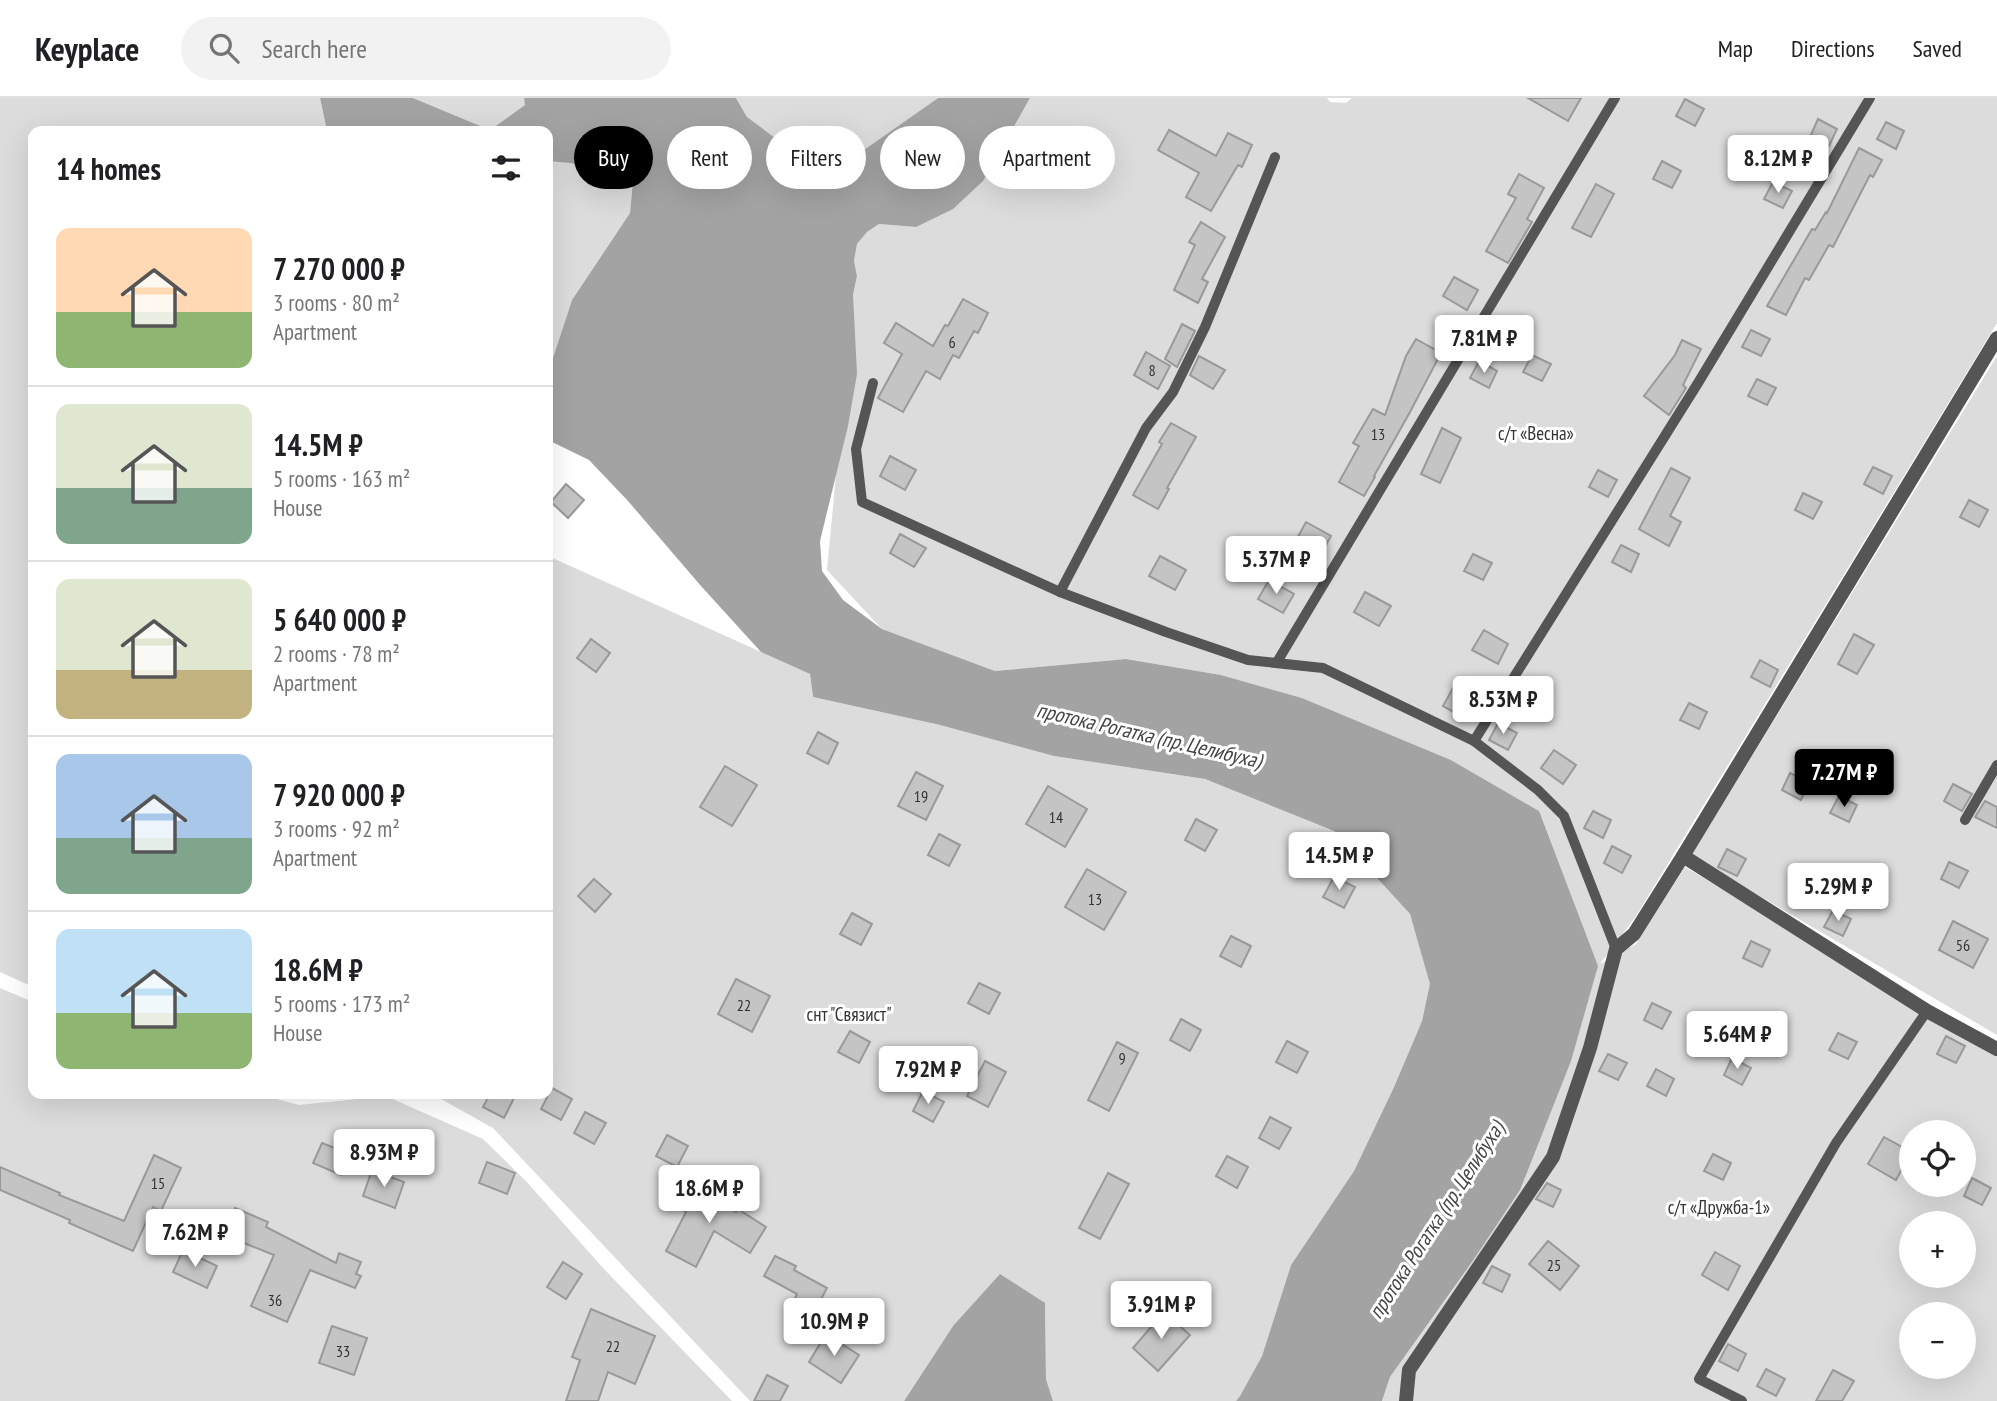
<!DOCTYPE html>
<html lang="en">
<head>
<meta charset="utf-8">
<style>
  :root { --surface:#fff; --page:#f2f2f2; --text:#202124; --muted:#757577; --line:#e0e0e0; --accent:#000 }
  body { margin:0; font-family:"PT Sans Narrow",sans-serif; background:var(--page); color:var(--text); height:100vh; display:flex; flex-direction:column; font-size:26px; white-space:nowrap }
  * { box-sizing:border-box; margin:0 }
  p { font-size:23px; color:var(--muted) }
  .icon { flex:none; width:38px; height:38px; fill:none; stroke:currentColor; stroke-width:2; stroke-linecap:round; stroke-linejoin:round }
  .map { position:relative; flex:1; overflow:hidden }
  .sheet { position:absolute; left:28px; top:28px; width:525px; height:973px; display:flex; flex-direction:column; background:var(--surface); border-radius:14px; box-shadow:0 7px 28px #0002 }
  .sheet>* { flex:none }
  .hud { position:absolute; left:574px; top:28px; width:665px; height:63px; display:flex; gap:14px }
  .tools { position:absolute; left:1899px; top:1022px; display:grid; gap:14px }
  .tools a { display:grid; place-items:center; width:77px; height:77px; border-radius:50%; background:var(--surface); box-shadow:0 7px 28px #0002; font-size:35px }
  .price { position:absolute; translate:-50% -60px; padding:0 16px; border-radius:7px; background:#fff; color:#222; font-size:23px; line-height:46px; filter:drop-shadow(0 2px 4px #0008) }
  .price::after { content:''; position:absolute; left:50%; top:42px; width:21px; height:16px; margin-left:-10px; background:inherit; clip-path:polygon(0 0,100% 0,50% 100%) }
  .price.active { background:var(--accent); color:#fff }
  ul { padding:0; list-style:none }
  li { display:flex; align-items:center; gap:21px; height:175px; padding:0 28px }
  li+li { border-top:2px solid var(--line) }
  li span { display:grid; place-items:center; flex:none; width:196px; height:140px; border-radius:14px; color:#555 }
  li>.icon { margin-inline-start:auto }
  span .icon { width:84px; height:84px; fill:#fffc; stroke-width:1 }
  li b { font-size:30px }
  h2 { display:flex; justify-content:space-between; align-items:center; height:84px; padding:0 28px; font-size:30px }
  .chip { padding:0 24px; border-radius:32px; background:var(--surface); box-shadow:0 7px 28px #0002; font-size:24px; line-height:63px }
  .chip.active { background:var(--accent); color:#fff }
  header { display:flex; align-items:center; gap:42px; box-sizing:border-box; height:98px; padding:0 35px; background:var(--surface); border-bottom:2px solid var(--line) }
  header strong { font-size:33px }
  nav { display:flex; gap:38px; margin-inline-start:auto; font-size:24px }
  .search { width:490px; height:63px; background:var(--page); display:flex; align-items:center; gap:18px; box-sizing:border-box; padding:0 24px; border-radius:38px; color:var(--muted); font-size:26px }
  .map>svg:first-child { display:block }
  .green { fill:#dcdcdc; fill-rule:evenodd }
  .water { fill:#a3a3a3 }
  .building { fill:#c4c4c4; stroke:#999; stroke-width:2 }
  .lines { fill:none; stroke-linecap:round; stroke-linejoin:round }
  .lane { stroke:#555; stroke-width:10 }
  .street { stroke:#555; stroke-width:14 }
  .labels { text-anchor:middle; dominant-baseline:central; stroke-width:6; stroke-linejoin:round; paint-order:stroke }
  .number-label { font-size:16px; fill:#313131 }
  .park-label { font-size:19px; fill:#333; stroke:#fff }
  .water-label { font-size:21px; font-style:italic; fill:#444; stroke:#fff }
</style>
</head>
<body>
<header>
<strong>Keyplace</strong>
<div class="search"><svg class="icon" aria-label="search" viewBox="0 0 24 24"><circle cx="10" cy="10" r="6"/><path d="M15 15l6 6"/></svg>Search here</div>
<nav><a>Map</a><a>Directions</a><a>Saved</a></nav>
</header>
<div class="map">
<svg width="1997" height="1303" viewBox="0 0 1997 1303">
  <rect width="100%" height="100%" fill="#fff"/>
  <!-- green -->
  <g class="green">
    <polygon points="0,0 320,0 327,33 33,33 33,889 0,874"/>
    <polygon points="413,0 524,0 526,7 490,32"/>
    <polygon points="736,0 938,0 861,54 834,68 813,68 747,19"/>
    <path d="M1030 0H1327L1330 4 1346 5 1352 0H1997V225L1636 818 1600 866 1636 846 1685 769 1997 955V1303H1382L1390 1279 1472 1164 1539 713 1451 662 1302 600 1221 577 1126 561 995 573 882 531 827 472 853 197 857 178 854 163 857 146 867 134 879 126 916 129 1017 21ZM1911 1034H1964V1087H1911ZM1911 1125H1964V1178H1911ZM1911 1216H1964V1269H1911Z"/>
    <polygon points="548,63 634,70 630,115 572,202 548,275"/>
    <polygon points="1997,258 1997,937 1691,758"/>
    <polygon points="548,458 810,576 813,599 940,627 1054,658 1205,681 1334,733 1410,816 1431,886 1422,923 1394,989 1354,1073 1291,1167 1262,1258 1240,1298 1236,1303 1053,1303 1046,1281 1045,1205 953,1228 904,1303 750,1303 493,1030 432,996 548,996"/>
    <polygon points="0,890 33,904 33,996 258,996 299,1007 386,998 483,1041 526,1083 603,1170 732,1303 0,1303"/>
  </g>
  <!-- water -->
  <g class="water">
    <polygon points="320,0 413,0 490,32 525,7 524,0 736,0 747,19 813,68 834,68 861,54 938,0 1030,0 983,83 953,111 916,129 879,126 867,134 857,146 854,163 857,178 853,197 857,276 848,328 820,443 822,473 843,502 882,531 995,573 1126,561 1221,577 1302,600 1451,662 1539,713 1598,868 1571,963 1520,1092 1472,1164 1390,1279 1382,1303 1236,1303 1240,1298 1262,1258 1291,1167 1354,1073 1394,989 1422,923 1430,886 1410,816 1334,733 1205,681 1054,658 940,627 813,599 810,576 761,554 701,488 628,403 589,362 548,342 548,275 572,202 630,115 634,71 548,63 548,33 327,33"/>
    <polygon points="1000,1176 1045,1205 1046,1281 1053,1303 904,1303 953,1228"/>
  </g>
  <!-- building -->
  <g class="building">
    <polygon points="1528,0 1581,0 1568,23"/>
    <polygon points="1685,1 1704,11 1695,28 1676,18"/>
    <polygon points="1818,21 1837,31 1829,48 1810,39"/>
    <polygon points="1886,24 1904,33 1896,51 1877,41"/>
    <polygon points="1169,32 1216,58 1228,35 1252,47 1242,69 1238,67 1211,113 1186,99 1199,75 1158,52"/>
    <polygon points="1859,50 1882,62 1873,79 1870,77 1833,149 1829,147 1809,182 1805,180 1786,217 1767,208 1812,131 1815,132 1826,114 1827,115"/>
    <polygon points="1662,63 1681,73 1672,90 1653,81"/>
    <polygon points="1519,76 1544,90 1527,121 1532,124 1508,165 1486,153 1516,100 1508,96"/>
    <polygon points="1773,84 1792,93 1783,110 1764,101"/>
    <polygon points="1596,86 1614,96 1591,139 1572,130"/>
    <polygon points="1201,124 1225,139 1202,181 1208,184 1198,205 1174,192 1195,147 1189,144"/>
    <polygon points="1454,179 1478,192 1467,212 1443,198"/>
    <polygon points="963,201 988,215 978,235 974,233 959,260 953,257 940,281 926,273 903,314 878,300 902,256 884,245 896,225 933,248 945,227 948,228"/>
    <polygon points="1182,226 1195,233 1177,269 1165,261"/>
    <polygon points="1751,232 1770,241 1761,258 1742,249"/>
    <polygon points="1416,241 1441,255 1410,314 1374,378 1375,379 1364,398 1339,384 1359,348 1353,345 1373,311 1385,317 1406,258"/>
    <polygon points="1682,242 1701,251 1683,287 1686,290 1669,317 1644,298 1675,257"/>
    <polygon points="1146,254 1170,268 1158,291 1134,277"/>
    <polygon points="1532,257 1551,266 1542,283 1523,274"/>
    <polygon points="1199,258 1225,272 1213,291 1190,277"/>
    <polygon points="1479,263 1497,273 1489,290 1470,280"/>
    <polygon points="1757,281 1776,290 1767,307 1748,298"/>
    <polygon points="1171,325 1196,339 1167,390 1169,391 1158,411 1133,397 1162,346 1159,344"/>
    <polygon points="1442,330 1461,340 1440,385 1421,376"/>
    <polygon points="890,358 916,372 905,392 880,378"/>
    <polygon points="1873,369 1892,378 1883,396 1864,386"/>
    <polygon points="1671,370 1690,380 1670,418 1681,424 1669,448 1639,431"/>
    <polygon points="1598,372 1617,382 1608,399 1589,389"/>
    <polygon points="566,386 584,402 568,420 551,404"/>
    <polygon points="1803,395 1822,404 1813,421 1795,412"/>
    <polygon points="1969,402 1988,412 1979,429 1960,419"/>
    <polygon points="1306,424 1331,438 1320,458 1295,444"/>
    <polygon points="900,436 926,450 914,469 890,455"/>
    <polygon points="1621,447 1639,456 1631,474 1612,464"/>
    <polygon points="1473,456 1492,465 1483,482 1464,473"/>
    <polygon points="1160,458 1186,472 1175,492 1149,478"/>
    <polygon points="1269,482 1294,496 1283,515 1258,501"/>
    <polygon points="1365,494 1391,508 1379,528 1354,514"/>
    <polygon points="1484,532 1508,546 1498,566 1472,552"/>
    <polygon points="1854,536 1874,547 1857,576 1838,566"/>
    <polygon points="591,541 610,555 596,574 577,560"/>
    <polygon points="1760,562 1778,572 1770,589 1751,579"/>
    <polygon points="1454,588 1479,602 1468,622 1443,608"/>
    <polygon points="1689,605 1707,614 1699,631 1680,622"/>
    <polygon points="1498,625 1517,635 1508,652 1489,642"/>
    <polygon points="818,634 838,645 828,666 807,655"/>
    <polygon points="1554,652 1576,667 1563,686 1541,670"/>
    <polygon points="725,668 757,687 732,728 700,709"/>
    <polygon points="916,674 943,688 926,722 898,708"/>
    <polygon points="1790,675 1809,684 1801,702 1782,692"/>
    <polygon points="1953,686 1972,696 1962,713 1944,703"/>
    <polygon points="1048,688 1087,711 1065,749 1026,726"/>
    <polygon points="1839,698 1857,707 1849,724 1830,715"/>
    <polygon points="1985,703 1997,709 1997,730 1975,719"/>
    <polygon points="1593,713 1611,722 1603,740 1584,730"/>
    <polygon points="1196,721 1217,732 1205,753 1185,742"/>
    <polygon points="939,736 960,747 949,768 928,757"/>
    <polygon points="1612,748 1631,758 1622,775 1604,765"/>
    <polygon points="1727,751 1746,761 1737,778 1718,769"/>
    <polygon points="1949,764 1968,773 1959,790 1941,781"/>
    <polygon points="1087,771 1126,794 1104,832 1065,809"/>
    <polygon points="1334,779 1355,789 1344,810 1323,799"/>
    <polygon points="594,781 611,796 595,814 578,798"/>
    <polygon points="1833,812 1851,821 1843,838 1824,829"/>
    <polygon points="852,815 872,826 861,847 840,836"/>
    <polygon points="1953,823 1988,841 1973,870 1939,852"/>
    <polygon points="1231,838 1251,848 1241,869 1220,858"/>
    <polygon points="1751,843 1770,852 1762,869 1743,860"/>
    <polygon points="736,881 770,898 752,934 718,916"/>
    <polygon points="979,885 1000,895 989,916 968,905"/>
    <polygon points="1652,905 1671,914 1662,931 1644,922"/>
    <polygon points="1181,921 1201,932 1190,953 1170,942"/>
    <polygon points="850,933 870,944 859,965 838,954"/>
    <polygon points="1838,935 1857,944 1848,961 1829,952"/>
    <polygon points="1946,938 1965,948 1956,965 1937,956"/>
    <polygon points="1287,943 1308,954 1297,975 1276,964"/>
    <polygon points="1117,944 1138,955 1109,1013 1088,1002"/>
    <polygon points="1608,956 1627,965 1618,982 1599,973"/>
    <polygon points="1732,960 1751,970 1742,987 1724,977"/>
    <polygon points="985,963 1006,974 988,1009 967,998"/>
    <polygon points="1656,971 1674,981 1666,998 1647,988"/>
    <polygon points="552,990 572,1001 561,1022 541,1011"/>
    <polygon points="923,993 944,1004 933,1024 913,1013"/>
    <polygon points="490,996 516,996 504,1020 483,1009"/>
    <polygon points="585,1014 606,1025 594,1046 574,1035"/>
    <polygon points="1270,1019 1291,1030 1279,1051 1259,1040"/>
    <polygon points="667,1037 688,1048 677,1069 656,1058"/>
    <polygon points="1884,1039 1911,1054 1896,1082 1868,1066"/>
    <polygon points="322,1045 350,1056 341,1077 313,1065"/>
    <polygon points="1713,1056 1731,1065 1723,1082 1704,1073"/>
    <polygon points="154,1057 181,1070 161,1113 153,1109 133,1153 69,1125 70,1122 0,1092 0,1069 60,1095 59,1097 124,1123"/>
    <polygon points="1227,1058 1248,1069 1237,1090 1216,1078"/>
    <polygon points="487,1064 515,1075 507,1096 479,1085"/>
    <polygon points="372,1072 404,1084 395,1110 363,1098"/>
    <polygon points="1108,1075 1129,1086 1100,1141 1079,1130"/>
    <polygon points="1972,1080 1991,1090 1982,1107 1964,1098"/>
    <polygon points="679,1083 736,1114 738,1111 766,1129 750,1155 714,1133 696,1169 666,1153 686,1114 668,1104"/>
    <polygon points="1547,1085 1561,1092 1553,1109 1536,1101"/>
    <polygon points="235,1110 268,1124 266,1129 336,1165 339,1155 361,1164 356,1176 361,1178 355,1190 310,1172 287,1224 251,1208 274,1157 224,1137"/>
    <polygon points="1548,1143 1579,1168 1560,1192 1529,1166"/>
    <polygon points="183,1152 217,1168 207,1190 173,1174"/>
    <polygon points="1715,1154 1740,1168 1728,1192 1702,1177"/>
    <polygon points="775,1158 796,1168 794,1172 827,1190 816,1211 795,1200 797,1196 764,1178"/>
    <polygon points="563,1164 582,1176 566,1201 547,1189"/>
    <polygon points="1492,1168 1510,1177 1502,1194 1483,1185"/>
    <polygon points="591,1211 655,1238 635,1286 608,1274 598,1303 566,1303 580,1262 572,1259"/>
    <polygon points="1164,1214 1190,1237 1158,1273 1133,1250"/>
    <polygon points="332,1228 367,1240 354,1277 319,1265"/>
    <polygon points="826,1236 859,1257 841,1285 809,1264"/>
    <polygon points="1728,1246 1746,1256 1738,1273 1719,1263"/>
    <polygon points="1766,1271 1785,1281 1776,1298 1757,1288"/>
    <polygon points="1833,1272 1854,1283 1842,1303 1816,1303"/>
    <polygon points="767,1277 788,1288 780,1303 754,1303"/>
  </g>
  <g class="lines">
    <!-- lane -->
    <g class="lane">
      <polyline points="873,285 856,351 862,404 1060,494 1166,534 1248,562 1323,570 1474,643 1538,692 1564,718 1616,851"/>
      <polyline points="1060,494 1146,330 1173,294 1205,229 1275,59"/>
      <polyline points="1277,564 1615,0"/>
      <polyline points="1474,643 1698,285 1870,0"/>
      <polyline points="1965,722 1997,667"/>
      <polyline points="1742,1303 1699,1281 1836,1045 1927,913"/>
    </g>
    <!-- street -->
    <g class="street">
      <polyline points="1683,758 1927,913 1997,951"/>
      <polyline points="1406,1303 1409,1272 1553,1059 1590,950 1616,851 1634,836 1683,758 1997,240"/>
    </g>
  </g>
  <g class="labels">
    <!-- number labels -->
    <g class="number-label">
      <text x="952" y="244">6</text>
      <text x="1152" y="272">8</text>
      <text x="1378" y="336">13</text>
      <text x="921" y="698">19</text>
      <text x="1056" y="719">14</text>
      <text x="1095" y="801">13</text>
      <text x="1963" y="847">56</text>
      <text x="744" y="907">22</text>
      <text x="1122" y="960">9</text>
      <text x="158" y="1085">15</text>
      <text x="1554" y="1167">25</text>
      <text x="275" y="1202">36</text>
      <text x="613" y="1248">22</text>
      <text x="343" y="1253">33</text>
    </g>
    <!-- park labels -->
    <g class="park-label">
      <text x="1536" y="335">с/т «Весна»</text>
      <text x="849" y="916">снт "Связист"</text>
      <text x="1719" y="1109">с/т «Дружба-1»</text>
    </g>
    <!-- water labels -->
    <g class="water-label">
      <text transform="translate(1149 637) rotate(13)">протока Рогатка (пр. Целибуха)</text>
      <text transform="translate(1436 1122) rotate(-57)">протока Рогатка (пр. Целибуха)</text>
    </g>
  </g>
</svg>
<div class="tools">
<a><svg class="icon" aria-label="locate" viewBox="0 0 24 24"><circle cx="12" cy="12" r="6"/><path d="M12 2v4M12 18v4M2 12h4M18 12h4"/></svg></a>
<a>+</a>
<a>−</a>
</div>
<b class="price" style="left:1778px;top:97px">8.12M ₽</b>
<b class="price" style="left:1484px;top:277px">7.81M ₽</b>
<b class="price" style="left:1276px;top:498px">5.37M ₽</b>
<b class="price" style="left:1503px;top:638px">8.53M ₽</b>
<b class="price active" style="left:1844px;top:711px">7.27M ₽</b>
<b class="price" style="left:1339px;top:794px">14.5M ₽</b>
<b class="price" style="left:1838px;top:825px">5.29M ₽</b>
<b class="price" style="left:1737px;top:973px">5.64M ₽</b>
<b class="price" style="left:928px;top:1008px">7.92M ₽</b>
<b class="price" style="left:384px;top:1091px">8.93M ₽</b>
<b class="price" style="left:709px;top:1127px">18.6M ₽</b>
<b class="price" style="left:195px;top:1171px">7.62M ₽</b>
<b class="price" style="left:1161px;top:1243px">3.91M ₽</b>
<b class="price" style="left:834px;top:1260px">10.9M ₽</b>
<div class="hud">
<a class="chip active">Buy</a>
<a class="chip">Rent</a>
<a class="chip">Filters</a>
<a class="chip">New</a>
<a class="chip">Apartment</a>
</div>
<section class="sheet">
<h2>14 homes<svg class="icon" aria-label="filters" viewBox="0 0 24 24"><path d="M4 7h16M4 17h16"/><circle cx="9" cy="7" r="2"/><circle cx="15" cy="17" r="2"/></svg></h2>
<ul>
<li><span style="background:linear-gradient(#ffd9b3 60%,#8fb573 0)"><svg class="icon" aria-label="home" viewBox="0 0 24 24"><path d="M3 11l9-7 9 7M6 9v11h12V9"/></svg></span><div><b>7 270 000 ₽</b><p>3 rooms · 80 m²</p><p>Apartment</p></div></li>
<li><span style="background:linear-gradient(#dfe7d0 60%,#7fa58c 0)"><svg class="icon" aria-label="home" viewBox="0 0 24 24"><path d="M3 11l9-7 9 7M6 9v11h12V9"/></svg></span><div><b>14.5M ₽</b><p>5 rooms · 163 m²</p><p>House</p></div></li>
<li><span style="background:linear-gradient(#dfe7d0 65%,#c2b280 0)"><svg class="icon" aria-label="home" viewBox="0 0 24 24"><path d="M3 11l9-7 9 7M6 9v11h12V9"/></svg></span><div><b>5 640 000 ₽</b><p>2 rooms · 78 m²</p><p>Apartment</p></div></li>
<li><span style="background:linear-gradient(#a9c7e8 60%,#7fa58c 0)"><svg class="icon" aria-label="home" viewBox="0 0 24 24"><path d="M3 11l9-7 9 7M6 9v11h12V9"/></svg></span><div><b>7 920 000 ₽</b><p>3 rooms · 92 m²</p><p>Apartment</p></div></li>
<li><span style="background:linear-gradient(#bfe0f5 60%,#8fb573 0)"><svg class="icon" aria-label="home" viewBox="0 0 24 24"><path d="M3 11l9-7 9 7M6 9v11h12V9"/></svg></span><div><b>18.6M ₽</b><p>5 rooms · 173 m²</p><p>House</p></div></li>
</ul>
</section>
</div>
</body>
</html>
